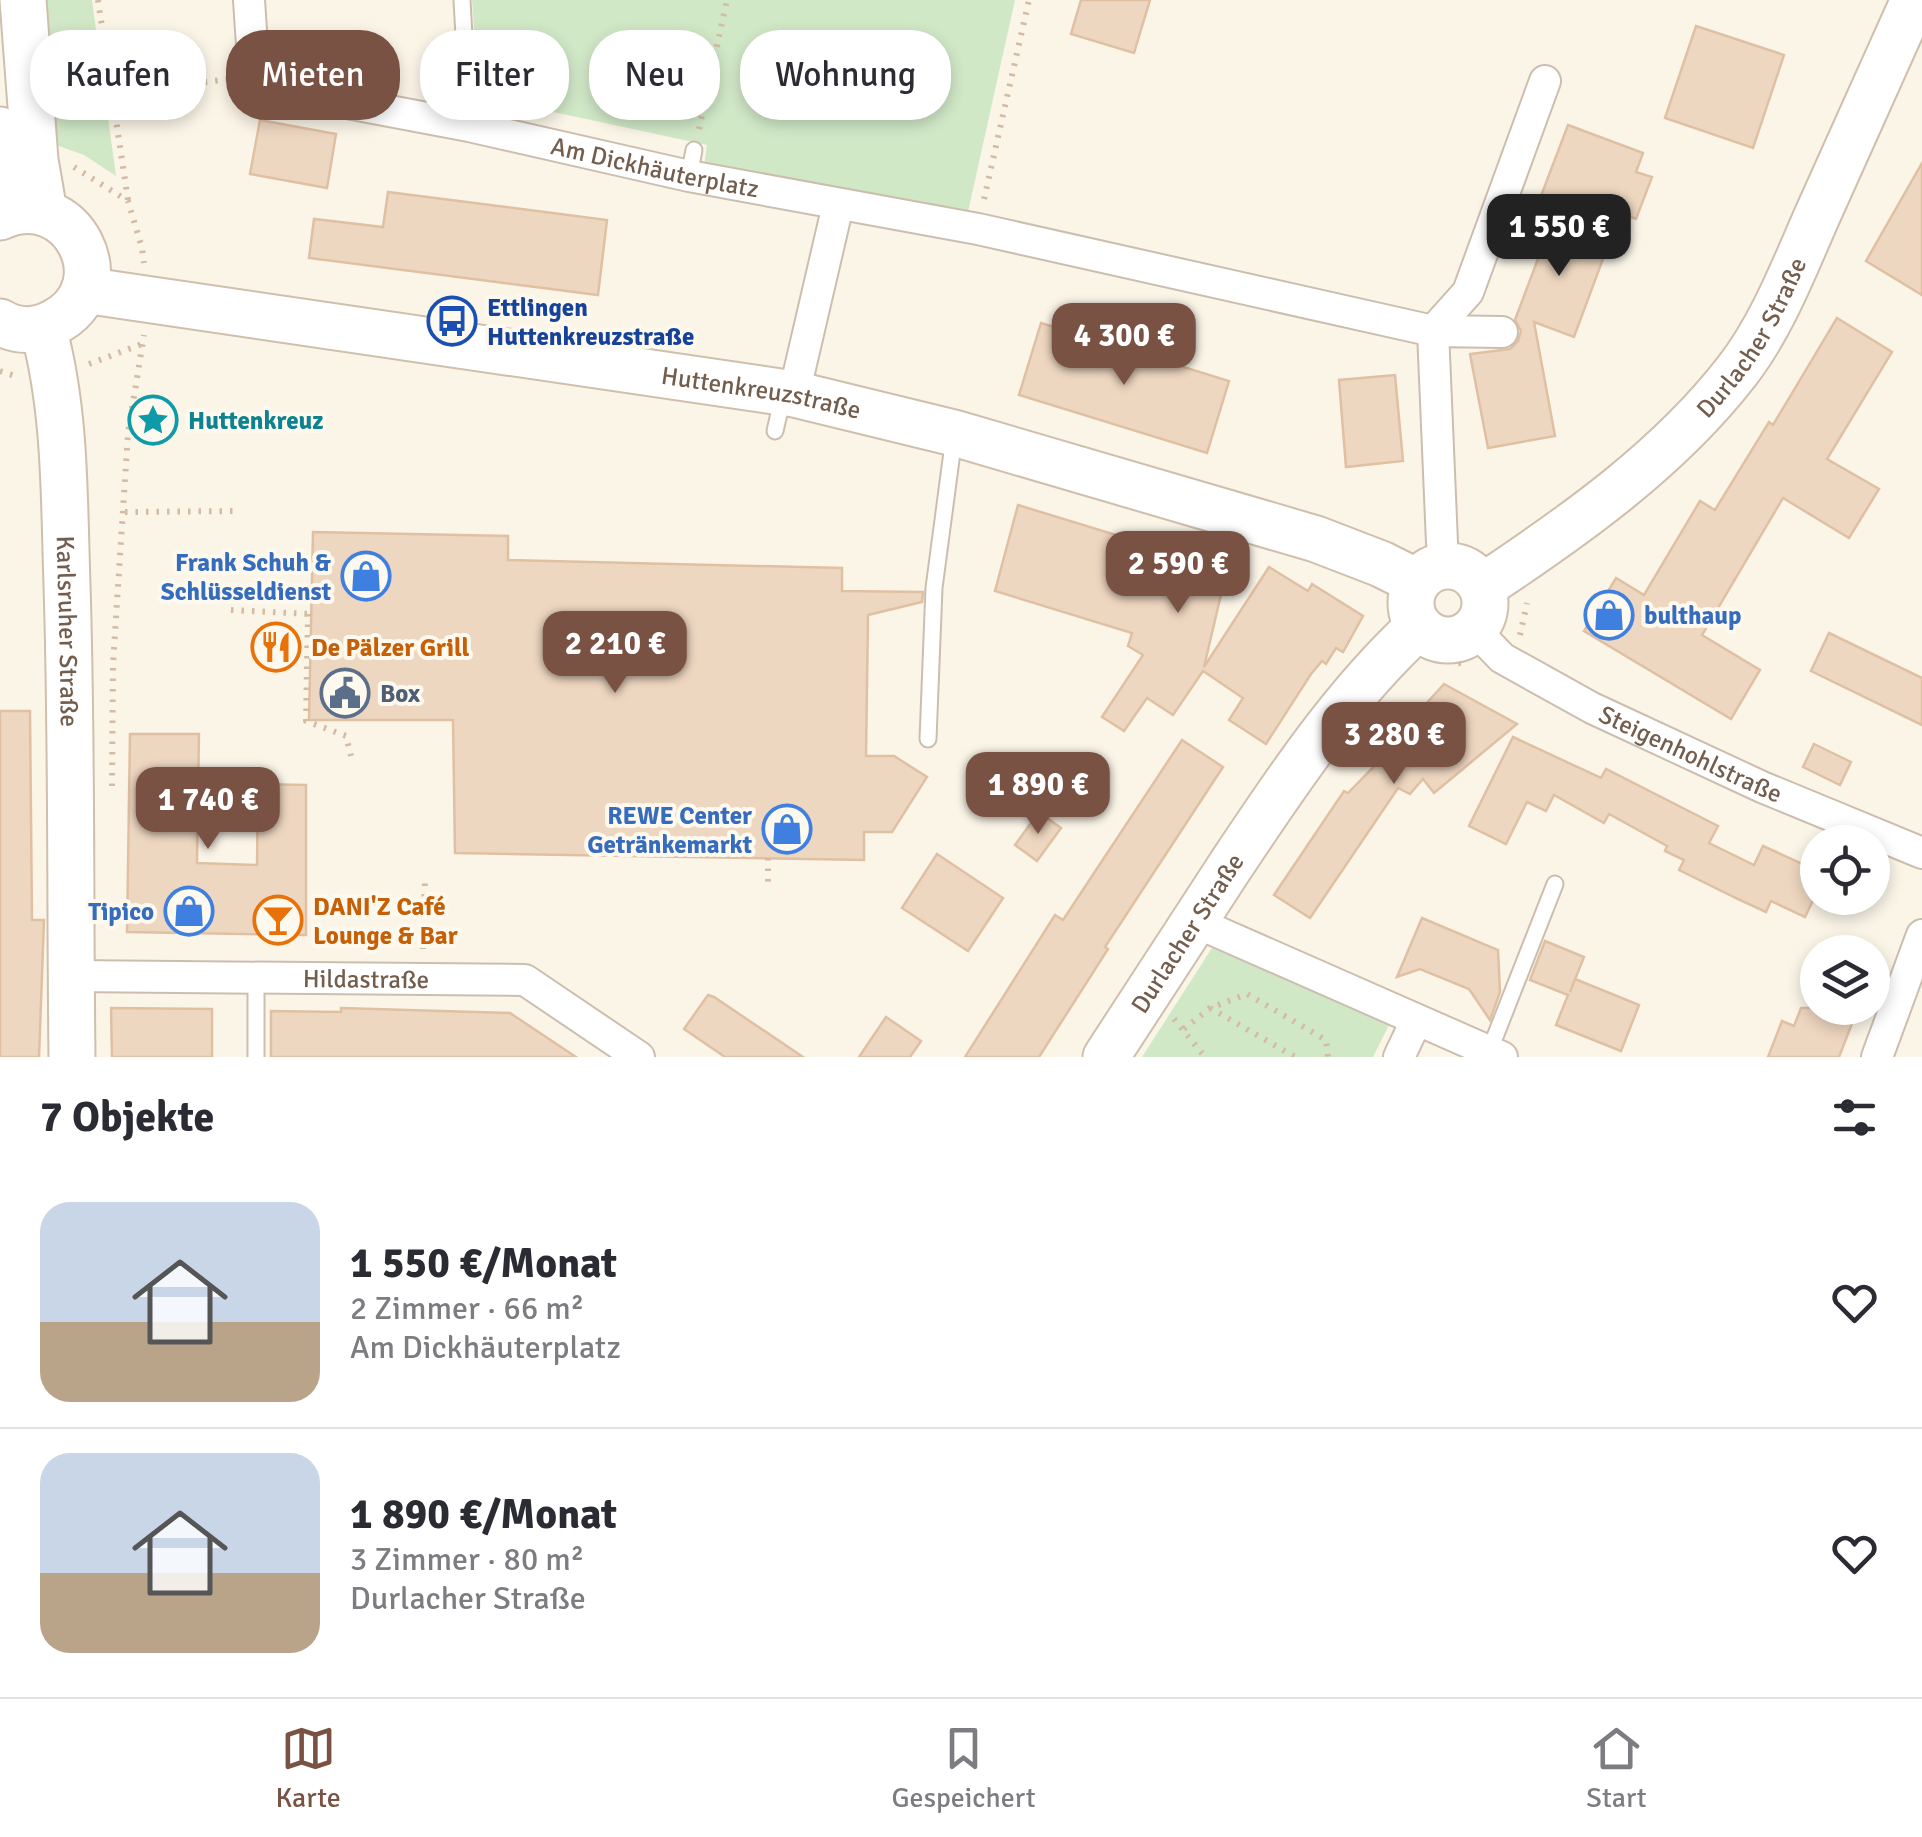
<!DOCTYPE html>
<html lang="de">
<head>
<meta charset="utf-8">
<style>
  :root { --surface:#fff; --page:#f7f7f7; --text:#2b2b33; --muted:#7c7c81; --line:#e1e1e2; --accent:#7a5243 }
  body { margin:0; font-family:Signika,sans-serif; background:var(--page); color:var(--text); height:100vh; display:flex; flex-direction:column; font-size:38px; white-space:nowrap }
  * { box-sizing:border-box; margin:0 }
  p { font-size:32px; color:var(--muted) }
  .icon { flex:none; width:55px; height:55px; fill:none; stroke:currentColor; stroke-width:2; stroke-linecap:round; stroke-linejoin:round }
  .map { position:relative; height:1057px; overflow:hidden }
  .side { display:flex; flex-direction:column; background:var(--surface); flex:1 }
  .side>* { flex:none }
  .top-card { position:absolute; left:30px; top:30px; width:1000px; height:90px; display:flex; gap:20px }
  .fabs { position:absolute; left:1800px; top:825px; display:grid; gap:20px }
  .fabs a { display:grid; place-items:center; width:90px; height:90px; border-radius:50%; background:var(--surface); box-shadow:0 5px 15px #0003; font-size:50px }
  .price { position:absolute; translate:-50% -85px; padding:0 22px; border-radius:20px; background:var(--accent); color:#fff; font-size:32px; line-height:65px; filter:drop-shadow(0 2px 5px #0008) }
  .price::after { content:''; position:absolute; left:50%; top:60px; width:30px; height:22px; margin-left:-15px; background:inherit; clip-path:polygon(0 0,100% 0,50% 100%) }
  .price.on { background:#222; color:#fff }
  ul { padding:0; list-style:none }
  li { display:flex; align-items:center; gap:30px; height:250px; padding:0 40px }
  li+li { border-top:2px solid var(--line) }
  li span { display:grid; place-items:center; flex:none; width:280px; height:200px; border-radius:30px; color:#555 }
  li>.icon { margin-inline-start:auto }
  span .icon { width:120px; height:120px; fill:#fffc; stroke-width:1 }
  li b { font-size:42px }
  h2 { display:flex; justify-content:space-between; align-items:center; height:120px; padding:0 40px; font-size:42px }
  .chip { padding:0 35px; border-radius:40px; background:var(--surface); box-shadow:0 5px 15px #0003; font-size:35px; line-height:90px }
  .chip.on { background:var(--accent); color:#fff }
  .dock { display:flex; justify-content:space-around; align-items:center; height:140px; border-top:2px solid var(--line); background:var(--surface); font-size:28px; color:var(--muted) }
  .dock a { display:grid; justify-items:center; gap:5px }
  .dock .on { color:var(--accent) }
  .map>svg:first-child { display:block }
  .green { fill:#d1e8c7 }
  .building { fill:#eed7c1; stroke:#e0c0a3; stroke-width:2.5 }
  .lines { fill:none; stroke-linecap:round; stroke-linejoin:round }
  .lane-casing { stroke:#ccbeaf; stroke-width:19 }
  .street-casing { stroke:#ccbeaf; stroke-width:34 }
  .secondary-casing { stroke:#cfbfac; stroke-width:49 }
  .path { stroke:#d3bba4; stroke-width:6; stroke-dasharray:2.5 8; stroke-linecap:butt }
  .lane { stroke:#fff; stroke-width:15 }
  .street { stroke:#fff; stroke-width:30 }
  .secondary { stroke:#fff; stroke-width:45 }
  .labels { text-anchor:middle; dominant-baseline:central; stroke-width:8; stroke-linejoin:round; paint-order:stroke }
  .street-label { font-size:25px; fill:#735e4e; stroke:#fef9ee }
  .transit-label { font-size:25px; font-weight:bold; fill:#164399; stroke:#fef9ee; text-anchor:start }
  .culture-label { font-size:25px; font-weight:bold; fill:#0d838f; stroke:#fef9ee; text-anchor:start }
  .shop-label { font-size:25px; font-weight:bold; fill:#366cbe; stroke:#fef9ee; text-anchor:end }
  .food-label { font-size:25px; font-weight:bold; fill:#c56008; stroke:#fef9ee; text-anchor:start }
  .service-label { font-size:25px; font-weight:bold; fill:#4e5e75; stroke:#fef9ee; text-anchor:start }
</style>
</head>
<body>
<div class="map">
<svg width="1922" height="1057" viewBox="0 0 1922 1057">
  <rect width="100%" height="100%" fill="#fbf5e8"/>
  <!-- green -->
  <g class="green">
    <polygon points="36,0 92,0 116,176 84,155 45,141"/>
    <polygon points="472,0 1015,0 966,221 704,167 707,145 479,96"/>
    <polygon points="1212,948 1389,1025 1373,1057 1142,1057"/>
  </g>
  <!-- building -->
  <g class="building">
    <polygon points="1081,0 1150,0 1134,53 1071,34"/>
    <polygon points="1696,26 1784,55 1753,148 1665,118"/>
    <polygon points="260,120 336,134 327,188 250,174"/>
    <polygon points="1568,125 1643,153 1636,172 1652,177 1636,219 1620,213 1574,337 1534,322 1555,436 1488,448 1470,354 1510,349 1518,341 1521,331 1515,320 1557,208 1539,201"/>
    <polygon points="1922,163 1922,295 1866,261"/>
    <polygon points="388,192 607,220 598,295 309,258 314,219 383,227"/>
    <polygon points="1837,318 1892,352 1827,459 1879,489 1849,538 1783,498 1702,635 1760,670 1731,719 1584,631 1616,578 1644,595 1700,501 1715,510 1769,422 1773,425"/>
    <polygon points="1041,323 1229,381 1207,453 1019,395"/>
    <polygon points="1395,375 1403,461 1346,467 1339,380"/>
    <polygon points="1018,505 1168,551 1173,535 1231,552 1204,667 1269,567 1308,591 1312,584 1363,616 1343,652 1336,648 1326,664 1322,661 1311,674 1266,744 1229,720 1243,698 1203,671 1173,715 1147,698 1124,731 1102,717 1143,655 1128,646 1132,633 995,591"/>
    <polygon points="313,532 508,536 508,560 842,568 842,591 923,592 922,602 868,615 866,756 894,756 927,777 892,832 864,832 864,860 455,853 453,720 309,720"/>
    <polygon points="1829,633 1922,678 1922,725 1811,671"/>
    <polygon points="1444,684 1517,724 1434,793 1423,779 1410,794 1398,788 1310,918 1274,895 1344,791 1348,793 1389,751 1386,748"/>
    <polygon points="0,711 30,711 32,920 44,920 39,1057 0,1057"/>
    <polygon points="130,734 199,734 197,863 257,865 258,784 306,785 306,935 127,932"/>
    <polygon points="1513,737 1601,778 1606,769 1718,826 1709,843 1754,865 1763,846 1818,871 1818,890 1805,917 1771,901 1766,912 1738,899 1679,870 1684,860 1665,851 1667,846 1609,814 1604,823 1554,795 1546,811 1527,802 1506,844 1469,826"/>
    <polygon points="1182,740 1223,767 1105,947 1108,949 1039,1057 965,1057 1055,915 1063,920"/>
    <polygon points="1814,744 1851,762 1840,785 1803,767"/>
    <polygon points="1039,812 1061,828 1037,861 1015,845"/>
    <polygon points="937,854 1003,898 968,951 902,908"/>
    <polygon points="1422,918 1498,950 1500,992 1490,1020 1469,989 1420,969 1397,977"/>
    <polygon points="1545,941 1584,957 1570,992 1575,979 1639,1005 1621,1051 1556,1025 1568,995 1530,980"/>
    <polygon points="708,995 714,997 803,1057 725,1057 684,1029"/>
    <polygon points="111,1008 212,1009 212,1057 112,1057"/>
    <polygon points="341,1008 510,1013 576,1057 271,1057 271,1011 341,1012"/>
    <polygon points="1801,1008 1858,1008 1839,1057 1768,1057 1782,1021 1794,1026"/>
    <polygon points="886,1017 921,1041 910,1057 859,1057"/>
  </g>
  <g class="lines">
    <!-- lane casing -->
    <g class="lane-casing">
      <g id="lane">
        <polyline points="462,0 469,126"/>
        <polyline points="689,176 694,150"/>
        <polyline points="775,431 783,396"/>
        <polyline points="928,739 934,588 954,437"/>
        <polyline points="1489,1052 1555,884"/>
        <polyline points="256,1057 256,977"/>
      </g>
    </g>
    <!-- street casing -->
    <g class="street-casing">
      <g id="street">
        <path id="s1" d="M249 0 254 76 310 96 469 126 689 176 978 229 1433 331 1468 292 1545 81"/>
        <polyline points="794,394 838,205"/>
        <polyline points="1442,543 1433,331 1502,332"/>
        <path id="s2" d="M1474 629 1502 658 1592 708 1762 787 1922 853"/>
        <polyline points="1195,922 1502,1057"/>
        <path id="s3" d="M71 976 525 980 639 1057"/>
        <polyline points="1399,1057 1416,1021"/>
        <polyline points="1877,1057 1922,935"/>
      </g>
    </g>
    <!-- secondary casing -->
    <g class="secondary-casing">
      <g id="secondary">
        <polyline points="23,0 35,160 44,212"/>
        <polyline points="0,130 6,214"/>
        <path d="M0 217C72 184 125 287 53 323 36 332 17 332 0 322"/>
        <path id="s4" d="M84 290 794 394 954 433 1316 539 1381 564 1417 582"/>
        <path id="s5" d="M43 328C66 411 64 499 67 585 72 742 70 900 72 1057"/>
        <circle cx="1448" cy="603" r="37"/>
        <path id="s6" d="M1482 587C1574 526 1669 459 1737 371 1772 326 1794 268 1817 216 1849 144 1881 72 1914 0"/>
        <path id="s7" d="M1106 1057C1148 993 1190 929 1231 865 1287 781 1344 695 1419 626"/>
      </g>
    </g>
    <!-- path -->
    <g class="path">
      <polyline points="98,0 128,200"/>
      <polyline points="111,94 229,79"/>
      <polyline points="699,129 727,0"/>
      <polyline points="74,167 128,201 142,248 144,263"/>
      <polyline points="984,199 1029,0"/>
      <polyline points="89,364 142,344"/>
      <polyline points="0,371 18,377"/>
      <polyline points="125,512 237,511"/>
      <polyline points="231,610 310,614"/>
      <polyline points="308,614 306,721 346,736 351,756"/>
      <polyline points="1520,635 1527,603"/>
      <polyline points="1438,659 1465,664"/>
      <polyline points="112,786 113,664 128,433 144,335"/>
      <polyline points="768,858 768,883"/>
      <polyline points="423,949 425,879"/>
      <polyline points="1210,1008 1295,1057"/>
      <polyline points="1174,1019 1205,1057"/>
      <polyline points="1184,1029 1210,1008 1247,994 1326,1040 1328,1057"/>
    </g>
    <!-- lane -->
    <use href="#lane" class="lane"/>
    <!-- street -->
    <use href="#street" class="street"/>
    <!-- secondary -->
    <use href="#secondary" class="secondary"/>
  </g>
  <!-- icons -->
  <defs>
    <g id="bus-ring" transform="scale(2.5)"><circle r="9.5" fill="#fef9ee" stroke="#1a4fb4" stroke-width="1.5"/><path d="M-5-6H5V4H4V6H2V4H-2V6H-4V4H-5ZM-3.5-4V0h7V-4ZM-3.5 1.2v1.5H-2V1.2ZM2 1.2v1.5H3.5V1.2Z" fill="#1a4fb4"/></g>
    <g id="sight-ring" transform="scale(2.5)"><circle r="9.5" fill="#fef9ee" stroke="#0f9aa8" stroke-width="1.5"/><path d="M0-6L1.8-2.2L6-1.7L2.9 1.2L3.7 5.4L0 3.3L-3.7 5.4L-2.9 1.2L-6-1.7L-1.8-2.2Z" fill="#0f9aa8"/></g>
    <g id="shop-ring" transform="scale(2.5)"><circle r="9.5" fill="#fef9ee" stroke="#3f7fe0" stroke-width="1.5"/><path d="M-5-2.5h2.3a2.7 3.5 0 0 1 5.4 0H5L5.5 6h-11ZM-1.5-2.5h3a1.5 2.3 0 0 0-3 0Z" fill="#3f7fe0"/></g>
    <g id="restaurant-ring" transform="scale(2.5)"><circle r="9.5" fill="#fef9ee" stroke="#e8710a" stroke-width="1.5"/><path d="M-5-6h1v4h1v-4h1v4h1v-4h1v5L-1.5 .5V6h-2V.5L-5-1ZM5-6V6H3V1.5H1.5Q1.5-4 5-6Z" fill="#e8710a"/></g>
    <g id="civic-ring" transform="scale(2.5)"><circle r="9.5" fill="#fef9ee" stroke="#5c6f8a" stroke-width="1.5"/><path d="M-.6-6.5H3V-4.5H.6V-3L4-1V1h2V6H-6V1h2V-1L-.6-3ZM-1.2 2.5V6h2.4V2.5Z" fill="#5c6f8a"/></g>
    <g id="bar-ring" transform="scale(2.5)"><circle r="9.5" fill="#fef9ee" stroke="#e8710a" stroke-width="1.5"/><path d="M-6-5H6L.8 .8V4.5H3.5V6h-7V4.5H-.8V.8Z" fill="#e8710a"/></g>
  </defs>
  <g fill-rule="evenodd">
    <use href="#bus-ring" x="452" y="321"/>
    <use href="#sight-ring" x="153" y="420"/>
    <use href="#shop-ring" x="366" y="576"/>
    <use href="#shop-ring" x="1609" y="615"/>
    <use href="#restaurant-ring" x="276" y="647"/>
    <use href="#civic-ring" x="345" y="693"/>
    <use href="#shop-ring" x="787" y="829"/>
    <use href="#shop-ring" x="189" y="911"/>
    <use href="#bar-ring" x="278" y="920"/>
  </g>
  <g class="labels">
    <!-- street labels -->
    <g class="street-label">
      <text stroke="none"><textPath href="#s1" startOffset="488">Am Dickhäuterplatz</textPath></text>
      <text stroke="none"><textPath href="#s6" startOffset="372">Durlacher Straße</textPath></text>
      <text stroke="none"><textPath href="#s4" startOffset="685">Huttenkreuzstraße</textPath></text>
      <text stroke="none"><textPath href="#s5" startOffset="305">Karlsruher Straße</textPath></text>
      <text stroke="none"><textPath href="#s2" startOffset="252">Steigenhohlstraße</textPath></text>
      <text stroke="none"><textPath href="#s7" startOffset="148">Durlacher Straße</textPath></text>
      <text stroke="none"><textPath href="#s3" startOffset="295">Hildastraße</textPath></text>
    </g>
    <!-- transit labels -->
    <g class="transit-label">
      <text x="487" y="307">Ettlingen<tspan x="487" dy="29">Huttenkreuzstraße</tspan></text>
    </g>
    <!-- culture labels -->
    <g class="culture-label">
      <text x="188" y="420">Huttenkreuz</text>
    </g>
    <!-- shop labels -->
    <g class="shop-label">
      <text x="331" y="562">Frank Schuh &amp;<tspan x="331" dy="29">Schlüsseldienst</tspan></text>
      <text x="1644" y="615" text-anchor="start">bulthaup</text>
      <text x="752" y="815">REWE Center<tspan x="752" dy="29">Getränkemarkt</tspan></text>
      <text x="154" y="911">Tipico</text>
    </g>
    <!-- food labels -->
    <g class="food-label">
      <text x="311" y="647">De Pälzer Grill</text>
      <text x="313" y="906">DANI'Z Café<tspan x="313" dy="29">Lounge &amp; Bar</tspan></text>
    </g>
    <!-- service labels -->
    <g class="service-label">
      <text x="380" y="693">Box</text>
    </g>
  </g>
</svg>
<div class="fabs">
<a><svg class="icon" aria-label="locate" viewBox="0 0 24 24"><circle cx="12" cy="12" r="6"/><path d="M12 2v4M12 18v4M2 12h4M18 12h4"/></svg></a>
<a><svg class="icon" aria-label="layers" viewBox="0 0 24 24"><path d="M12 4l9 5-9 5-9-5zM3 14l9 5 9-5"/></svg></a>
</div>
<b class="price on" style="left:1559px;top:279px">1 550 €</b>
<b class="price" style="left:1124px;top:388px">4 300 €</b>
<b class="price" style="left:1178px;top:616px">2 590 €</b>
<b class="price" style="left:615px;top:696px">2 210 €</b>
<b class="price" style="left:1394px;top:787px">3 280 €</b>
<b class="price" style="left:1038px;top:837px">1 890 €</b>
<b class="price" style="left:208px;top:852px">1 740 €</b>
<div class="top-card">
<a class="chip">Kaufen</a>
<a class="chip on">Mieten</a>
<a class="chip">Filter</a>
<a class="chip">Neu</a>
<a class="chip">Wohnung</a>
</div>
</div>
<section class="side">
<h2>7 Objekte<svg class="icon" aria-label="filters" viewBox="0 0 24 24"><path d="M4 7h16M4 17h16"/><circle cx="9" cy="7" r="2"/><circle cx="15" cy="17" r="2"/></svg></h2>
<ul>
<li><span style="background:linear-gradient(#c9d6e8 60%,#b9a48a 0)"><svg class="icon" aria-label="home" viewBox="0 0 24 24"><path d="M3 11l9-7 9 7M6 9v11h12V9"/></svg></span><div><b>1 550 €/Monat</b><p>2 Zimmer · 66 m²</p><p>Am Dickhäuterplatz</p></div><svg class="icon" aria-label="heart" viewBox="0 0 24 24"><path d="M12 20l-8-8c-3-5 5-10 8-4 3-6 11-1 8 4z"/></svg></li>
<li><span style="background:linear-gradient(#c9d6e8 60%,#b9a48a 0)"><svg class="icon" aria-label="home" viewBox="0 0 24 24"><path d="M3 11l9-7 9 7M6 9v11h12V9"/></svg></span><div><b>1 890 €/Monat</b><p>3 Zimmer · 80 m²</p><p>Durlacher Straße</p></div><svg class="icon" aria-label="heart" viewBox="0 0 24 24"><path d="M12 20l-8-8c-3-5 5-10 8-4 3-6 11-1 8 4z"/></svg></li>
</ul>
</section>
<nav class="dock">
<a class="on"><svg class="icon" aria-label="map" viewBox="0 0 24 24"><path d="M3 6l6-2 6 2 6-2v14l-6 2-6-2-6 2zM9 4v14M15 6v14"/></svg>Karte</a>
<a><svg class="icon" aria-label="saved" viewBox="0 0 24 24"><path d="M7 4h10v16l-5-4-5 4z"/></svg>Gespeichert</a>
<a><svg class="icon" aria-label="home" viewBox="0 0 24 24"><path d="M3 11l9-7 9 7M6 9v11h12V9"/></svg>Start</a>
</nav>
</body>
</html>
